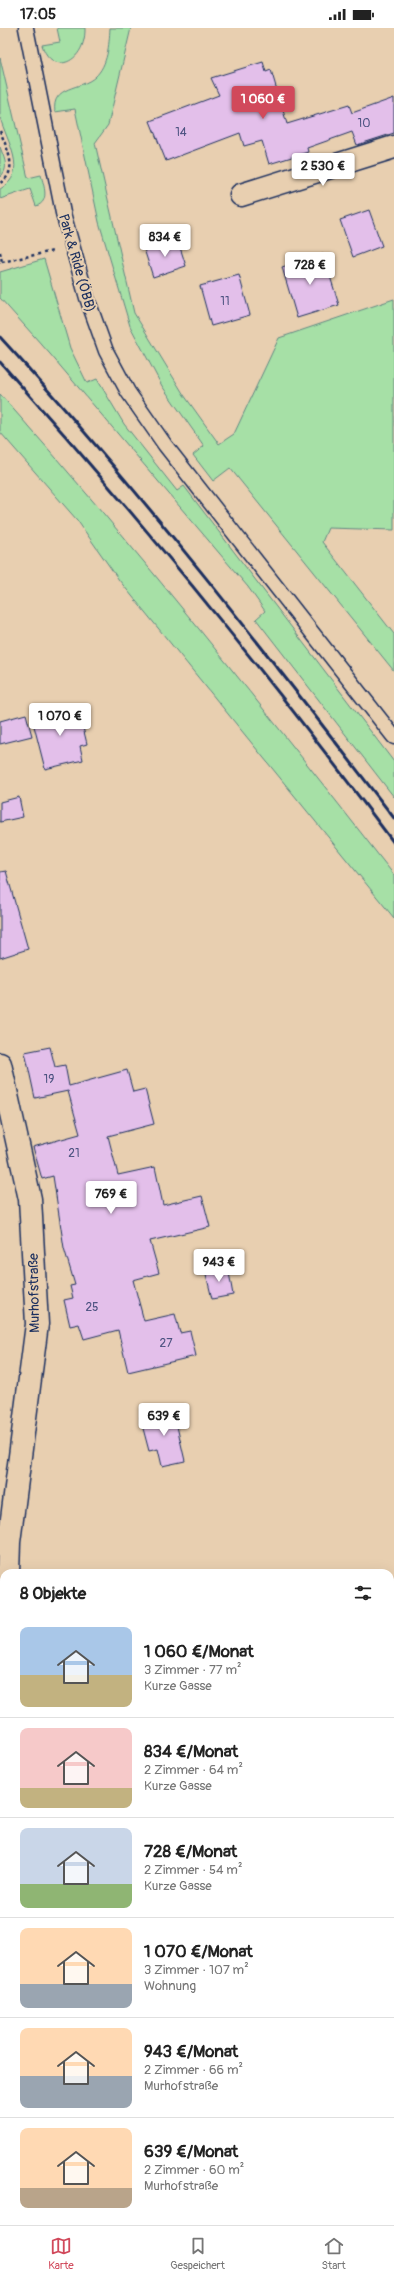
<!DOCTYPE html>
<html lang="de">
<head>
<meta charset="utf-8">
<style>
  :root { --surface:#fff; --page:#f2f2f2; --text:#222; --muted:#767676; --line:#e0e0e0; --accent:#d1495b }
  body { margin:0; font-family:Pangolin,sans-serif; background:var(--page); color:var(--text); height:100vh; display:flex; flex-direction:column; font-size:15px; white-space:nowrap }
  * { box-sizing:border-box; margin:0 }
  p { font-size:13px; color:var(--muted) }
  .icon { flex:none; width:22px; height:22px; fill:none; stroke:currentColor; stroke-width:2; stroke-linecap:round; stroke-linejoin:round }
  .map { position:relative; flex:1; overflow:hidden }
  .details { position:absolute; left:0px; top:1541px; width:394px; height:656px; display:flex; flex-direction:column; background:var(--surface); border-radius:12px 12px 0 0; box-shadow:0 4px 16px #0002 }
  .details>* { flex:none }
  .price { position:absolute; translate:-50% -34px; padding:0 9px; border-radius:4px; background:#fff; color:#222; font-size:13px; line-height:26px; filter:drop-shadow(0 1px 2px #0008) }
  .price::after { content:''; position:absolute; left:50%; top:24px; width:12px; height:9px; margin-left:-6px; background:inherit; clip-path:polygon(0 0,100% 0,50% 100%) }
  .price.current { background:var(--accent); color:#fff }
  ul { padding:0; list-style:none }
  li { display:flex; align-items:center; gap:12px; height:100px; padding:0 20px }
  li+li { border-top:1px solid var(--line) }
  li span { display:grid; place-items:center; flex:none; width:112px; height:80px; border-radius:8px; color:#555 }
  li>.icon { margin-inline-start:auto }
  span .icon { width:48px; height:48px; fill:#fffc; stroke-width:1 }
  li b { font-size:17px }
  h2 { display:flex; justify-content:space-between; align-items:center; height:48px; padding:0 20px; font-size:17px }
  .status { display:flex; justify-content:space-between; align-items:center; height:28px; padding:0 20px; background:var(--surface); direction:ltr }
  .status svg { height:11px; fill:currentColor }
  .dock { display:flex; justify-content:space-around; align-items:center; height:56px; border-top:1px solid var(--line); background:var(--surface); font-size:11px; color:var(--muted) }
  .dock a { display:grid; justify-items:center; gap:2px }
  .dock .current { color:var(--accent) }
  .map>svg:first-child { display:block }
  .green { fill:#a6e0a6; stroke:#608882 }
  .building { fill:#e3bfea; stroke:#1b2f5e }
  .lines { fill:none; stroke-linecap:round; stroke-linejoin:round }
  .service-casing { stroke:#1b2f5e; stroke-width:17 }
  .minor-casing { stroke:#1b2f5e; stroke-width:25 }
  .path { stroke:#1b2f5e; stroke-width:2.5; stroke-dasharray:3 3; stroke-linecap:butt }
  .service { stroke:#e8cfb0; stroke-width:14 }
  .minor { stroke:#e8cfb0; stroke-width:22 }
  .rail { stroke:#1b2f5e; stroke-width:3 }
  .labels { text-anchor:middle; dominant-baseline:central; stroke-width:4; stroke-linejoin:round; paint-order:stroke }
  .number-label { font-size:12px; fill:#4d5381 }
  .street-label { font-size:14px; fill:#1b2f5e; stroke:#e8cfb0 }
</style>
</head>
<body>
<div class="status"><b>17:05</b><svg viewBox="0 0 49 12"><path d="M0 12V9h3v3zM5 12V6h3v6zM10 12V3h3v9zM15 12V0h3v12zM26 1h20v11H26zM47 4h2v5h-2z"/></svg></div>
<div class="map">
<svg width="394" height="2197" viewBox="0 0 394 2197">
  <rect width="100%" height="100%" fill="#e8cfb0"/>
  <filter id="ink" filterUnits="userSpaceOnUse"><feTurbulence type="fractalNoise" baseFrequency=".025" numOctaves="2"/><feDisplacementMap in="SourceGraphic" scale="8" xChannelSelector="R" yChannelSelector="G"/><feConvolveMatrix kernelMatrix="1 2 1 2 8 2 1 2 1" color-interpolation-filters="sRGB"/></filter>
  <g filter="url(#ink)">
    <!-- green -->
    <g class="green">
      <path d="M57 0H85C86 35 52 49 42 17L60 14Z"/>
      <path d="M110 0H131L108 97 95 115 134 285 184 367 219 416 234 406 279 310 394 271V502L328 500 322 514 394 606V643L230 440 213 453 193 427 204 418 162 358 130 298 99 194 75 81 55 84C51 57 81 62 95 49 108 37 109 17 110 0Z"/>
      <path d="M0 30 28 150 41 147C44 158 50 174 36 178L30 161 0 171V161C30 145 6 113 0 89 0 73 0 48 0 30Z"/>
      <path d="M0 119C4 130 10 140 0 149Z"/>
      <polygon points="44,231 70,320 87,355 97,351 124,396 177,463 184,458 394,734 394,769 256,591 265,583 248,559 50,326 0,270 0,244"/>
      <path d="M0 366C138 521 266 683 394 847V890L119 552 77 492 0 404Z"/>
    </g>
    <!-- building -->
    <g class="building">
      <polygon points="263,34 266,44 271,42 287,96 349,77 352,85 394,70 394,105 357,117 352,104 307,120 308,124 269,136 262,113 244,118 240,105 166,133 150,93 219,67 211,50"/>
      <polygon points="369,182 382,218 353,229 340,192"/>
      <polygon points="177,210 186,238 153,249 144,221"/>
      <polygon points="323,226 339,277 297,290 282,239"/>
      <polygon points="239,247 250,287 211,298 200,258"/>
      <polygon points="78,679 87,716 80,718 83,732 45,741 32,690"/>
      <polygon points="26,686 32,708 0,716 0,693"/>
      <polygon points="19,769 23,789 0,794 0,774"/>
      <polygon points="6,843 28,921 0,930 0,844"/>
      <polygon points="50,1019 55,1039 65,1037 69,1058 127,1042 133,1064 145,1061 154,1096 108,1108 118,1147 155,1139 163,1177 202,1168 210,1199 150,1213 159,1245 133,1252 144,1293 175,1286 180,1305 190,1303 196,1328 128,1344 118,1302 84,1311 79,1296 70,1298 64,1272 73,1270 70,1258 75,1257 64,1220 53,1148 42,1151 33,1119 80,1106 68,1063 35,1070 25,1024"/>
      <polygon points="228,1239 233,1267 212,1271 205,1242"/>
      <polygon points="173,1381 185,1433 162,1438 158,1421 149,1423 140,1389"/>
    </g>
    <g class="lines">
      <!-- service casing -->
      <g class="service-casing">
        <polyline id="service" points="26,0 63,185 87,270 106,323 128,364 165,417 394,709"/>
      </g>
      <!-- minor casing -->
      <g class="minor-casing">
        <g id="minor">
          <polyline points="241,167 394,119"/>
          <polyline points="0,1036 30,1171 37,1296 9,1514 8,1545"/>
          <polyline points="0,1711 4,1633"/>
          <polyline points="0,2121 4,2129"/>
          <polyline points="45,2193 49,2197"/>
        </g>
      </g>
      <!-- path -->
      <g class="path">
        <path d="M0 103C6 119 20 143 0 155"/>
        <polyline points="0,224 2,234 0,235"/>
        <polyline points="2,234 53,223"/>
      </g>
      <!-- service -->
      <use href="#service" class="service"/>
      <!-- minor -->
      <use href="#minor" class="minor"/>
      <!-- rail -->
      <g class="rail">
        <path d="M0 309C140 462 268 626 394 790"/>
        <path d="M0 334C138 488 270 649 394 815"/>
      </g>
    </g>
  </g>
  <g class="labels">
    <!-- number labels -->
    <g class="number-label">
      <text x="364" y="95">10</text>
      <text x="181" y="104">14</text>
      <text x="225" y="273">11</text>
      <text x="49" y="1051">19</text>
      <text x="74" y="1125">21</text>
      <text x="92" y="1279">25</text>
      <text x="166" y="1315">27</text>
    </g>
    <!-- street labels -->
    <g class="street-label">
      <text transform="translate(77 235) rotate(74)">Park &amp; Ride (ÖBB)</text>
      <text transform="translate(34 1265) rotate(-91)">Murhofstraße</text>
    </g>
  </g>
</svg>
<b class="price current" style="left:263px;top:92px">1 060 €</b>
<b class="price" style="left:323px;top:159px">2 530 €</b>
<b class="price" style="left:165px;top:230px">834 €</b>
<b class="price" style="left:310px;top:258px">728 €</b>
<b class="price" style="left:60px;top:709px">1 070 €</b>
<b class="price" style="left:111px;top:1187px">769 €</b>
<b class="price" style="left:219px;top:1255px">943 €</b>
<b class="price" style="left:164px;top:1409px">639 €</b>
<section class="details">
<h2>8 Objekte<svg class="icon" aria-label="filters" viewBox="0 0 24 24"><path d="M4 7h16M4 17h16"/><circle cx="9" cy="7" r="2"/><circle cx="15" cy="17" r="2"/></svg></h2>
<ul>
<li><span style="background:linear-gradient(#a9c7e8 60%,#c2b280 0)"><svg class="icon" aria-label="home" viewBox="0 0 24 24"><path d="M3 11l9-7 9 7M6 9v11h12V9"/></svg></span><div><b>1 060 €/Monat</b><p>3 Zimmer · 77 m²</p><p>Kurze Gasse</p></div></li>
<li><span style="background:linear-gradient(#f6c9c9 75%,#c2b280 0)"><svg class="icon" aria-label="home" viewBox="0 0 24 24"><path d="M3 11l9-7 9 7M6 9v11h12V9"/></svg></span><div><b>834 €/Monat</b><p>2 Zimmer · 64 m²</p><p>Kurze Gasse</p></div></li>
<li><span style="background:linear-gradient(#c9d6e8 70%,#8fb573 0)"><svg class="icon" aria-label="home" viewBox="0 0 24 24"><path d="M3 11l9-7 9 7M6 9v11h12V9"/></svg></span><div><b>728 €/Monat</b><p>2 Zimmer · 54 m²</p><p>Kurze Gasse</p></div></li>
<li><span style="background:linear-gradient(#ffd9b3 70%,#9aa5b1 0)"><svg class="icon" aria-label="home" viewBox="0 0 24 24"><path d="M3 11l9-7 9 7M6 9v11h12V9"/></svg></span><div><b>1 070 €/Monat</b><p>3 Zimmer · 107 m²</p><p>Wohnung</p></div></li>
<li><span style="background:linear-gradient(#ffd9b3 60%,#9aa5b1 0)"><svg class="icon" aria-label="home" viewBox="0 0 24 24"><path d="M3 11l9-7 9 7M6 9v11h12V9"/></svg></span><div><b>943 €/Monat</b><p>2 Zimmer · 66 m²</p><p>Murhofstraße</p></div></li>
<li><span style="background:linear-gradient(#ffd9b3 75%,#b9a48a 0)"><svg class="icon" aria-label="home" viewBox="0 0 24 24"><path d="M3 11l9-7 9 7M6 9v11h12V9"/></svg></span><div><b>639 €/Monat</b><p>2 Zimmer · 60 m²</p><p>Murhofstraße</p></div></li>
</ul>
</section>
</div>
<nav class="dock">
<a class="current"><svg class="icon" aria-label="map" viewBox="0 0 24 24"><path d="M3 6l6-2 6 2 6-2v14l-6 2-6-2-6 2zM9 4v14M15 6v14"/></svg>Karte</a>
<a><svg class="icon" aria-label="saved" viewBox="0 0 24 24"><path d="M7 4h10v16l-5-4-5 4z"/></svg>Gespeichert</a>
<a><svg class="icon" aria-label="home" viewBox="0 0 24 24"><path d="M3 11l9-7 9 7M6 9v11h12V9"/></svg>Start</a>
</nav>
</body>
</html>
